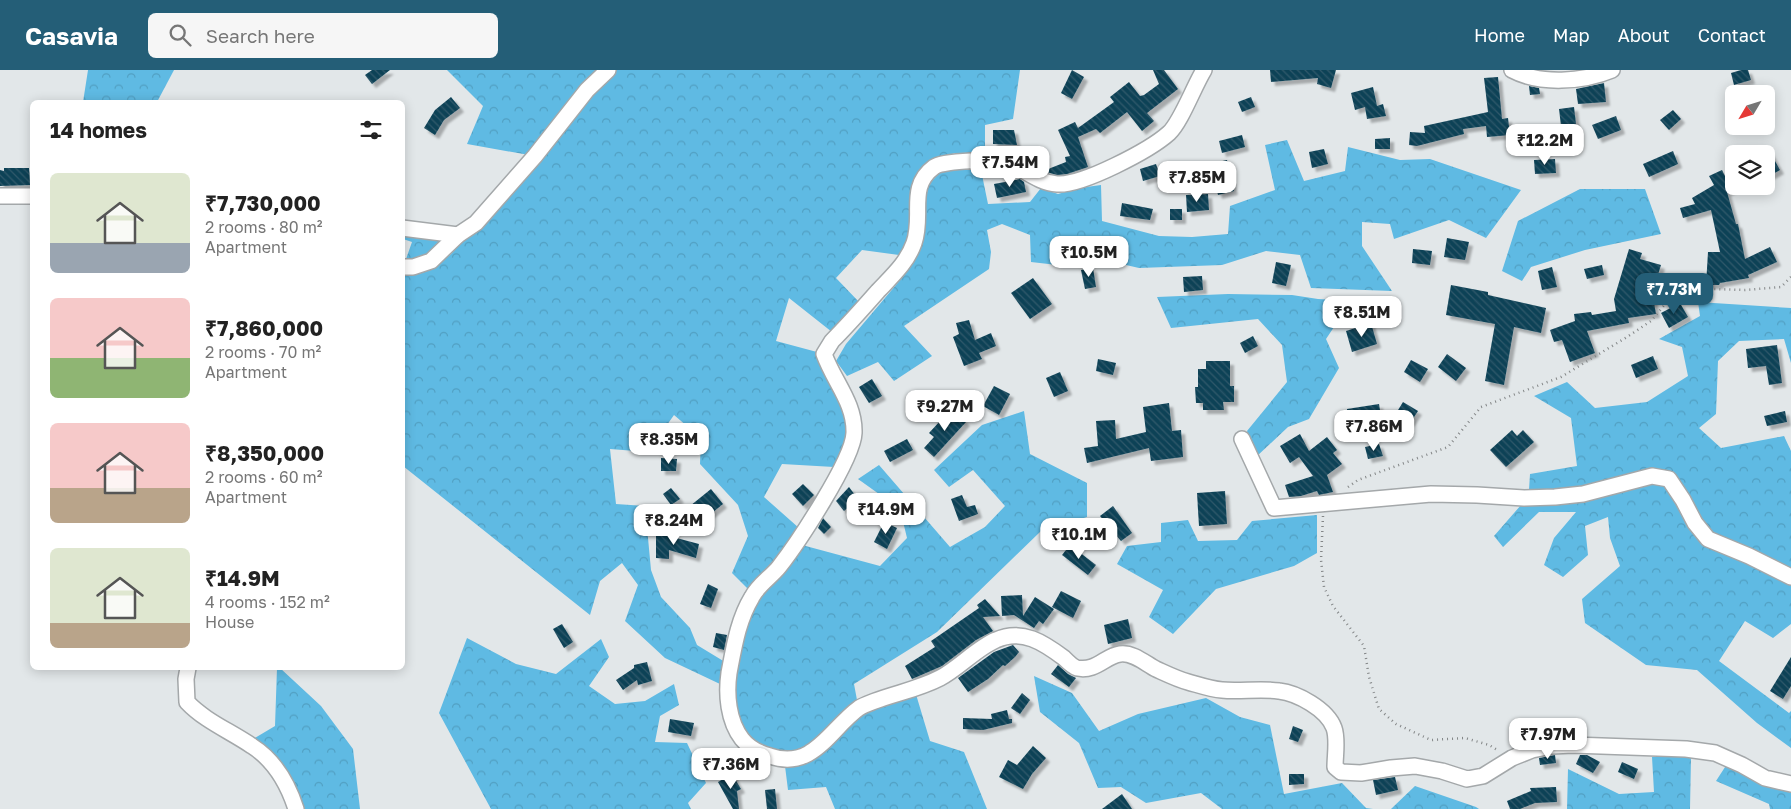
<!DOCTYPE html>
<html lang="en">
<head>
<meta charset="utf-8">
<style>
  :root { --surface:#fff; --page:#f6f6f6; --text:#222; --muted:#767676; --accent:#245e77 }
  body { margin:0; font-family:"Golos Text",sans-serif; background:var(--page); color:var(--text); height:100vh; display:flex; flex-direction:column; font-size:19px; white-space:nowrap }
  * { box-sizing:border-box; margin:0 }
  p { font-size:16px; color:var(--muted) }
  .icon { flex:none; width:28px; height:28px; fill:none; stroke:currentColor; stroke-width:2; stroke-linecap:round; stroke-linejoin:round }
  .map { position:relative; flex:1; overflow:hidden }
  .sheet { position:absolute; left:30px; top:30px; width:375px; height:570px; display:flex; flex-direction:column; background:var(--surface); border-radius:8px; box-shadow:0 2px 12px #0003 }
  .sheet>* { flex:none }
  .needle { width:32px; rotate:232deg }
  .tools { position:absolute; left:1725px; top:15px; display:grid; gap:10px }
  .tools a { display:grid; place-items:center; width:50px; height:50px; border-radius:8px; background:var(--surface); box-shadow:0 2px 12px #0003; font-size:25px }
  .price { position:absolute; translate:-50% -42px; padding:0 11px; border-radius:10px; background:#fff; color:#222; font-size:16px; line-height:32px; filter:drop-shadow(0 1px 2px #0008) }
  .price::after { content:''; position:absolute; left:50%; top:30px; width:15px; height:11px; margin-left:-8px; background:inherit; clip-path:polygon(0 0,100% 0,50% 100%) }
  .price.current { background:var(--accent); color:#fff }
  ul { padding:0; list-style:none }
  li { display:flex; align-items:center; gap:15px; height:125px; padding:0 20px }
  li span { display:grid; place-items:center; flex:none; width:140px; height:100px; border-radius:8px; color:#555 }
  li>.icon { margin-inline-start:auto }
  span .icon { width:60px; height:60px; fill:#fffc; stroke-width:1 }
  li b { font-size:21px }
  h2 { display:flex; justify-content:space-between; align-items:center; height:60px; padding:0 20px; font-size:21px }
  header { display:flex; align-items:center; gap:30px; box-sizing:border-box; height:70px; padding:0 25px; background:var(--accent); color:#fff }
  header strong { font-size:24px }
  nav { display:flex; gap:28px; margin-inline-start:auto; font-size:18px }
  .search { width:350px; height:45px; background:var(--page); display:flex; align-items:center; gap:12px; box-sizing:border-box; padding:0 18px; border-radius:8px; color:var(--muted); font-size:19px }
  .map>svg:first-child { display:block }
  .forest { fill:url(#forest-crowns) }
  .building { fill:url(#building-back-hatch); filter:url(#shadow) }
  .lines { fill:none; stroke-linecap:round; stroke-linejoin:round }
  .minor-casing { stroke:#a4a8aa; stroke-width:18 }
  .path { stroke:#838687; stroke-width:2.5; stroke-dasharray:1 4; stroke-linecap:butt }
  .minor { stroke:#fff; stroke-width:15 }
</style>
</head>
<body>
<header>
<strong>Casavia</strong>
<div class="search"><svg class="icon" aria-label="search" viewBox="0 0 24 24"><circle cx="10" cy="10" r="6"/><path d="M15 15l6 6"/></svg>Search here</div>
<nav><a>Home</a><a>Map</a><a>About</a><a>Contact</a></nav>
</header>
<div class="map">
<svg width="1791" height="739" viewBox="0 0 1791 739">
  <defs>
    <pattern id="forest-crowns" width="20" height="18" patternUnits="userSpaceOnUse" patternTransform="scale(1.25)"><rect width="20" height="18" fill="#5fbae3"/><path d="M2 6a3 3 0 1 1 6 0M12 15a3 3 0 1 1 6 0" fill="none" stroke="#519fc2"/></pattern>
    <pattern id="building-back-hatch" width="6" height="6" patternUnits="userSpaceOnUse" patternTransform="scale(1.25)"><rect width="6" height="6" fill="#0f4257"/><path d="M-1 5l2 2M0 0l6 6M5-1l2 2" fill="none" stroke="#30596a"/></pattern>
    <filter id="shadow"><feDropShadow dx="4" dy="4" stdDeviation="1" flood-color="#0004"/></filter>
  </defs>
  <rect width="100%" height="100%" fill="#e2e7e9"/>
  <!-- forest -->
  <g class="forest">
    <polygon points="88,0 174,0 157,32 83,32"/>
    <polygon points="447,0 603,0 529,85 467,74 483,36"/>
    <path d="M617 0H1020L1013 49 985 55V85L955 83 935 90 917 107 910 127 911 151 908 172 899 185 862 180 836 208 860 233 832 262 789 228 776 271 817 282 838 322 849 364 834 397 782 394 764 427 799 458 781 484 749 520 732 503 748 466 738 435 700 394 701 368 674 345 648 382 610 379 616 434 645 436 651 500 661 527 690 558 697 575 725 592 720 614 665 588 625 551 638 515 622 493 600 511 590 545 403 396 402 204C424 204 434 198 451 184L589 25Z"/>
    <polygon points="1287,70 1304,111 1345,101 1348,77 1400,90 1430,89 1521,120 1486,168 1449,150 1394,169 1390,154 1362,152 1362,176 1392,221 1311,218 1300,185 1266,181 1222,195 1139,198 1070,182 1066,196 1031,192 1030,165 1002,154 987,160 991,182 989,199 904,256 932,286 894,311 878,292 847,306 836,291 846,274 901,209 917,187 923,160 925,131 929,114 942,100 981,100 988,134 1030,132 1041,118 1058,124 1079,118 1101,115 1102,151 1159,166 1192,167 1228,164 1230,136 1275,120 1265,75"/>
    <polygon points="1580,119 1645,119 1661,164 1585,180 1531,197 1522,211 1502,201 1518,151"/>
    <polygon points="402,161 447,168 425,187 406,189 412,172 403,169"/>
    <polygon points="1228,224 1292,225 1318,229 1394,233 1391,246 1344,242 1326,269 1339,298 1309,349 1288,357 1256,387 1247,361 1287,312 1282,275 1258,249 1171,258 1157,227"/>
    <polygon points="1698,232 1791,238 1791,293 1784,269 1739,271 1718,291 1716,344 1699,358 1721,378 1784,366 1791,381 1791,500 1712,466 1670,405 1550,422 1529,420 1530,404 1577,396 1571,348 1534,326 1567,312 1595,338 1647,332 1688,306 1682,277 1659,269 1700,246"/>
    <polygon points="1024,341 1030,384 1087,413 1087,447 1041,461 937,562 854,614 857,630 844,646 798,686 758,678 741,660 731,638 741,563 757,524 802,475 880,496 907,468 900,439 858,409 879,395 950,477 985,457 1005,436 973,400 949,417 934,400 982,355"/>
    <polygon points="1647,410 1666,415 1692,458 1791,512 1791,554 1773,568 1745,551 1719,591 1789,643 1791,641 1791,678 1757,653 1697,600 1646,595 1585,553 1582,529 1620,496 1610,468 1608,447 1585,456 1588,485 1563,507 1544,495 1554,468 1576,442 1539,442 1503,477 1494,466 1521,435"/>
    <polygon points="1317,445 1317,483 1294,496 1216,519 1173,564 1149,547 1163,520 1117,494 1127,476 1161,472 1161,453 1188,450 1198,471 1237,470 1252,451"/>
    <polygon points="467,568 516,594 556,604 601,569 609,587 589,616 615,634 645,631 674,614 679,635 660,646 655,672 687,673 706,713 688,733 691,739 491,739 439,643"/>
    <polygon points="277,598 280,598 321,636 353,679 360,739 299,739 253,669 275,656"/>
    <polygon points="1034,606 1072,623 1099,661 1138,644 1206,628 1240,647 1270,655 1284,724 1342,713 1366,738 1373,739 1222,739 1201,723 1146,733 1121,717 1098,718 1079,673 1040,642"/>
    <polygon points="915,621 930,671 964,682 987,739 835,739 826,717 788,720 785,696 857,646"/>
    <polygon points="1652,687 1691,687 1690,739 1567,739 1568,699 1619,724 1654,722"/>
    <polygon points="1727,694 1791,719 1791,739 1770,739 1769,734 1716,711"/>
    <polygon points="1415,716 1476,737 1479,739 1391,739"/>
  </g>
  <!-- building -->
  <g class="building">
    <polygon points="372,0 390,0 372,14 365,5"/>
    <polygon points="1072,0 1084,7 1072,29 1061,23"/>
    <polygon points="1153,0 1164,0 1178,19 1147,43 1154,51 1142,61 1127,42 1100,63 1096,59 1078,67 1088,97 1067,104 1057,105 1043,101 1066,92 1065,87 1070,86 1058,60 1075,52 1078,58 1114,32 1110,27 1129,12 1140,26 1144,25 1159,14"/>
    <polygon points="1270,0 1336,0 1331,18 1317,14 1318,8 1271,12"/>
    <polygon points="1741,0 1748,0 1751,10 1734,15 1731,3"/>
    <polygon points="1498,7 1502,49 1508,48 1510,65 1487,67 1486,56 1463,59 1464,64 1417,76 1409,75 1410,62 1425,63 1424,56 1488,42 1484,8"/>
    <polygon points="1604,13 1606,32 1578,34 1576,19"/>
    <polygon points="1529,16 1539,18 1540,24 1530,25"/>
    <polygon points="1373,17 1377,36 1383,34 1386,46 1367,49 1365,37 1355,40 1351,23"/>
    <polygon points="451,27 460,38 444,50 435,65 424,58 435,40"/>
    <polygon points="1251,27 1255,37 1242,42 1238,32"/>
    <polygon points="1574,37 1576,54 1561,56 1559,39"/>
    <polygon points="1673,40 1681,49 1669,60 1660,50"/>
    <polygon points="1616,46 1621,60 1598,69 1592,55"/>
    <polygon points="993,60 1014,60 1017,75 993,74"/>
    <polygon points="1242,65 1245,77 1222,83 1219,71"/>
    <polygon points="1390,68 1390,79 1375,79 1375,69"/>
    <polygon points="1766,75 1780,100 1766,108"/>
    <polygon points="1324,79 1328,94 1312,98 1309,82"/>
    <polygon points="1673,81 1678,94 1649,107 1643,94"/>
    <polygon points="1555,89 1556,103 1535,104 1534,90"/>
    <polygon points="1227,90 1234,121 1218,125 1214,108 1217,107 1213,93"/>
    <polygon points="1156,94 1160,106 1143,111 1140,99"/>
    <polygon points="4,98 29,98 30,115 0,116 0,100 4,101"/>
    <polygon points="1722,100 1732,120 1727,122 1736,154 1738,154 1745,189 1770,177 1777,192 1748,205 1749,208 1720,213 1719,215 1706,215 1708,182 1720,182 1711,140 1683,148 1680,138 1695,134 1692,128 1714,115 1709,106"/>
    <polygon points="1020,109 1024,112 1026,122 997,128 994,114"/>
    <polygon points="1208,124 1209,140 1187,142 1186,125"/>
    <polygon points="1122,133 1153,139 1150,150 1120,146"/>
    <rect x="1170" y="139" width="12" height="11"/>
    <polygon points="1447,168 1469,172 1465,190 1444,187"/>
    <polygon points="1413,179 1432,181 1430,195 1412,193"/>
    <polygon points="1629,179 1642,183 1640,189 1661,195 1656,211 1650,209 1656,244 1628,248 1629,253 1587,261 1595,283 1570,292 1562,270 1554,272 1550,260 1575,251 1574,244 1591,242 1592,245 1616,241 1614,229"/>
    <polygon points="1276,192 1291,195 1286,216 1272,213"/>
    <polygon points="1602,195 1604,205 1587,209 1584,199"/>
    <polygon points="1552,197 1557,217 1542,220 1538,201"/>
    <polygon points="1093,198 1096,217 1085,219 1081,200"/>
    <polygon points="1202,206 1203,220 1184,222 1183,207"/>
    <polygon points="1033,208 1052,234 1030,249 1011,223"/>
    <polygon points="1451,215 1488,222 1488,225 1546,238 1541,263 1514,257 1504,315 1485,311 1495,254 1446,245"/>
    <polygon points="1680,233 1688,247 1669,258 1661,243"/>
    <polygon points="969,250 975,270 991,263 996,276 979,283 982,289 964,296 953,267 959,264 956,253"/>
    <polygon points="1371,253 1377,274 1352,282 1346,261"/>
    <polygon points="1253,266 1258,276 1245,283 1240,273"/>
    <polygon points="1777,275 1782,313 1769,315 1766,296 1748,298 1746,279"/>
    <polygon points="1447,284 1466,298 1456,311 1438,297"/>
    <polygon points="1653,286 1658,299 1636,308 1631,295"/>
    <polygon points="1098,289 1116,293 1113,305 1096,301"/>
    <polygon points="1411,290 1428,299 1420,312 1404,302"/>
    <polygon points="1206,291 1230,291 1230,316 1234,316 1234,332 1223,332 1224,340 1203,340 1203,333 1196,333 1195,317 1198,317 1198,299 1206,299"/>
    <polygon points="1060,302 1068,321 1054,327 1046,308"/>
    <polygon points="872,309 882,326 869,333 859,317"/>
    <polygon points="994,316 1010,324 999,345 983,336"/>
    <polygon points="1403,332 1418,341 1410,353 1395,345"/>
    <polygon points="1169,333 1172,361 1181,360 1183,387 1151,391 1149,378 1087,393 1084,378 1098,376 1096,351 1115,350 1116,369 1146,362 1143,337"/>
    <polygon points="1379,334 1381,346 1348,350 1347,339"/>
    <polygon points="952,338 966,352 934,387 924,378 934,367 929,363"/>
    <polygon points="1785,341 1787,352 1767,356 1764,346"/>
    <polygon points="1512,360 1517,366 1523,360 1534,372 1506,397 1490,380"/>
    <polygon points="1300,364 1309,381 1327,367 1337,380 1333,383 1342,394 1327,405 1333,422 1319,425 1317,421 1301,426 1289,427 1285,415 1313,406 1299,387 1290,393 1280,376"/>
    <polygon points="907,369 913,380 890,392 884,381"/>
    <polygon points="1379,374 1383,386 1368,389 1365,377"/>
    <polygon points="661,388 677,389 676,401 661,401"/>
    <polygon points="803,414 814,425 803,436 792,424"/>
    <polygon points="849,417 858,429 844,441 836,431"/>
    <polygon points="671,418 680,429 671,435 663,424"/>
    <polygon points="711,419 723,434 702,451 690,436"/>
    <polygon points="1225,421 1227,454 1199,456 1197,423"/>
    <polygon points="962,425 967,437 975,435 978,444 959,451 951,429"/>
    <polygon points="1113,436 1132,463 1121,471 1100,446"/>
    <polygon points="823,448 831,457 824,464 818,458"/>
    <polygon points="884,452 897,458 887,479 874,472"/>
    <polygon points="656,461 669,461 669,466 699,474 696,488 669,480 669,489 656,488"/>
    <polygon points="1070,475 1096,495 1088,505 1062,485"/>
    <polygon points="708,514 718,519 711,538 700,534"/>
    <polygon points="1061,521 1081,531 1073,548 1052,537"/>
    <polygon points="1022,525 1023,546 1035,527 1054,539 1043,554 1039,551 1034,558 1014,545 1002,546 1001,526"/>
    <polygon points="985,529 1000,546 983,547 993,561 976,570 942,596 912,609 905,596 935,577 931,571 979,538 977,535"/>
    <polygon points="1128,549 1132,568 1108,574 1104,555"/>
    <polygon points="562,554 573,572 564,578 553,559"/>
    <polygon points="716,563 727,565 724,580 713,577"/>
    <polygon points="1013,575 1019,582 1015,587 1005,596 1003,595 988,609 968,622 958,608 994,582"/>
    <polygon points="1791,587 1791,616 1783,629 1770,621"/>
    <polygon points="647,592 652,611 638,615 637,610 623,620 616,610 634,598 634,595"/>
    <polygon points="1058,595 1068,604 1076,608 1069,617 1051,604"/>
    <polygon points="1022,623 1030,630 1020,644 1011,638"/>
    <polygon points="1007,640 1009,649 1012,649 1012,653 983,660 963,659 963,648 992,649 991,644"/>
    <polygon points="670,649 694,653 691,666 668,662"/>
    <polygon points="1293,656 1303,660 1298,672 1289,669"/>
    <polygon points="1033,676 1046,688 1032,704 1023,719 999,707 1008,690 1017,695"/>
    <polygon points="1555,685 1556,693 1540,695 1539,688"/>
    <polygon points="1580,685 1587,685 1600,692 1593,703 1576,694"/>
    <polygon points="1622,692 1638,699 1634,709 1618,702"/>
    <polygon points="732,704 741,719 737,721 739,739 733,739 718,712"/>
    <polygon points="1289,704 1304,704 1304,714 1289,715"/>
    <polygon points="1395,707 1398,720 1376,725 1373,710"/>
    <polygon points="1556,717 1557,732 1535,733 1520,739 1510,739 1507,731 1531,721 1530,718"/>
    <polygon points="775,719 777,739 767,739 765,720"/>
    <polygon points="1122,724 1132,739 1102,739"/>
  </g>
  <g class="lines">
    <!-- minor casing -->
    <g class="minor-casing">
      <g id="minor">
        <path d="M1204 0C1194 16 1181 52 1169 63 1150 80 1082 116 1057 114 1039 113 1025 100 1009 93 999 89 943 90 934 97 907 117 924 145 914 173 907 193 892 206 878 221 863 238 848 255 832 271L824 284C834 312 855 333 854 363 853 390 797 474 779 497 771 507 758 515 752 527 738 550 734 577 729 603 726 624 728 651 742 669 749 678 759 683 770 686 813 701 830 659 859 638 864 635 870 633 875 631 896 623 919 619 940 608 959 598 977 578 996 570 1022 558 1044 573 1064 588 1067 591 1073 597 1077 598 1096 602 1105 586 1120 584 1133 582 1146 594 1156 599 1167 604 1177 609 1188 612 1199 615 1210 619 1222 620 1240 622 1260 618 1279 621 1297 623 1327 639 1334 658 1338 669 1335 685 1335 697L1341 702 1361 703 1391 698 1415 696 1442 701 1467 709 1483 706 1512 688 1532 680 1552 676 1573 675 1686 679 1715 683 1742 695 1765 708 1791 714"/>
        <path d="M1512 0C1540 15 1583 12 1612 0"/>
        <polyline points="0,126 32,126"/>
        <polyline points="402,158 458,165"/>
        <polyline points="402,197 413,197 431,191 458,165 476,153 535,86 587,20 608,0"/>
        <polyline points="1242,369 1274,438 1431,424 1477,425 1524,428 1555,427 1583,424 1652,406 1669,409 1683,430 1695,453 1708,469 1749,486 1791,507"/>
        <path d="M188 598 186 609 187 632C205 651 230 661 252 676 274 690 288 714 296 739"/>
      </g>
    </g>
    <!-- path -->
    <g class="path">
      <polyline points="1348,417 1358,410 1448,377 1481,337 1561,307 1627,267 1651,251 1679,218 1745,220 1781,217 1791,207"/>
      <polyline points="1323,446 1321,490 1324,517 1333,536 1364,576 1369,607 1379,639 1396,654 1431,670 1465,668 1489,675 1499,681"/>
    </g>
    <!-- minor -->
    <use href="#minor" class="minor"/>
  </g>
</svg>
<div class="tools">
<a><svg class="needle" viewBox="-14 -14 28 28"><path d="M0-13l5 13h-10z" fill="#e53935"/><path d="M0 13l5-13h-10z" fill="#767676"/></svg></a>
<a><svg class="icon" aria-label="layers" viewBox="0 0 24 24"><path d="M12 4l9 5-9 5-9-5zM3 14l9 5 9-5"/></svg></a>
</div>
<b class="price" style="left:1545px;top:96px">₹12.2M</b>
<b class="price" style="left:1010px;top:118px">₹7.54M</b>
<b class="price" style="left:1197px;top:133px">₹7.85M</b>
<b class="price" style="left:1089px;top:208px">₹10.5M</b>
<b class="price current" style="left:1674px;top:245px">₹7.73M</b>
<b class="price" style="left:1362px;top:268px">₹8.51M</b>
<b class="price" style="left:945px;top:362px">₹9.27M</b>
<b class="price" style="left:1374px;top:382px">₹7.86M</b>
<b class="price" style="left:669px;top:395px">₹8.35M</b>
<b class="price" style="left:886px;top:465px">₹14.9M</b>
<b class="price" style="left:674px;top:476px">₹8.24M</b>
<b class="price" style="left:1079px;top:490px">₹10.1M</b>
<b class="price" style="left:1548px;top:690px">₹7.97M</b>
<b class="price" style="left:731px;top:720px">₹7.36M</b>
<section class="sheet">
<h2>14 homes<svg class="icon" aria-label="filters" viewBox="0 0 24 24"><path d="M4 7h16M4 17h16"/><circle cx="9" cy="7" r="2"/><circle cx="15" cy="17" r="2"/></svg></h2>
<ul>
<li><span style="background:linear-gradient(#dfe7d0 70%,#9aa5b1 0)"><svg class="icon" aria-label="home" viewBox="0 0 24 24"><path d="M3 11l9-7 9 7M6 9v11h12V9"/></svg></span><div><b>₹7,730,000</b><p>2 rooms · 80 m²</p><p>Apartment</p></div></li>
<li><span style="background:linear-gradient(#f6c9c9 60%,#8fb573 0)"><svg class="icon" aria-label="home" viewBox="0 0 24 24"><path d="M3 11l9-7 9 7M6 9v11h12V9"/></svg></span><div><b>₹7,860,000</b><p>2 rooms · 70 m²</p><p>Apartment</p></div></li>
<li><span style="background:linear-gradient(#f6c9c9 65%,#b9a48a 0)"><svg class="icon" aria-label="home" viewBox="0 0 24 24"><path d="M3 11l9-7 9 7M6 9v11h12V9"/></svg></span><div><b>₹8,350,000</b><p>2 rooms · 60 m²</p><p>Apartment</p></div></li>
<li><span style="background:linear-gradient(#dfe7d0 75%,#b9a48a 0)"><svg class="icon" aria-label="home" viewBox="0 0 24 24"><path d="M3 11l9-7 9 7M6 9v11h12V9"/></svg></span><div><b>₹14.9M</b><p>4 rooms · 152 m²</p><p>House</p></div></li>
</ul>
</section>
</div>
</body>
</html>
